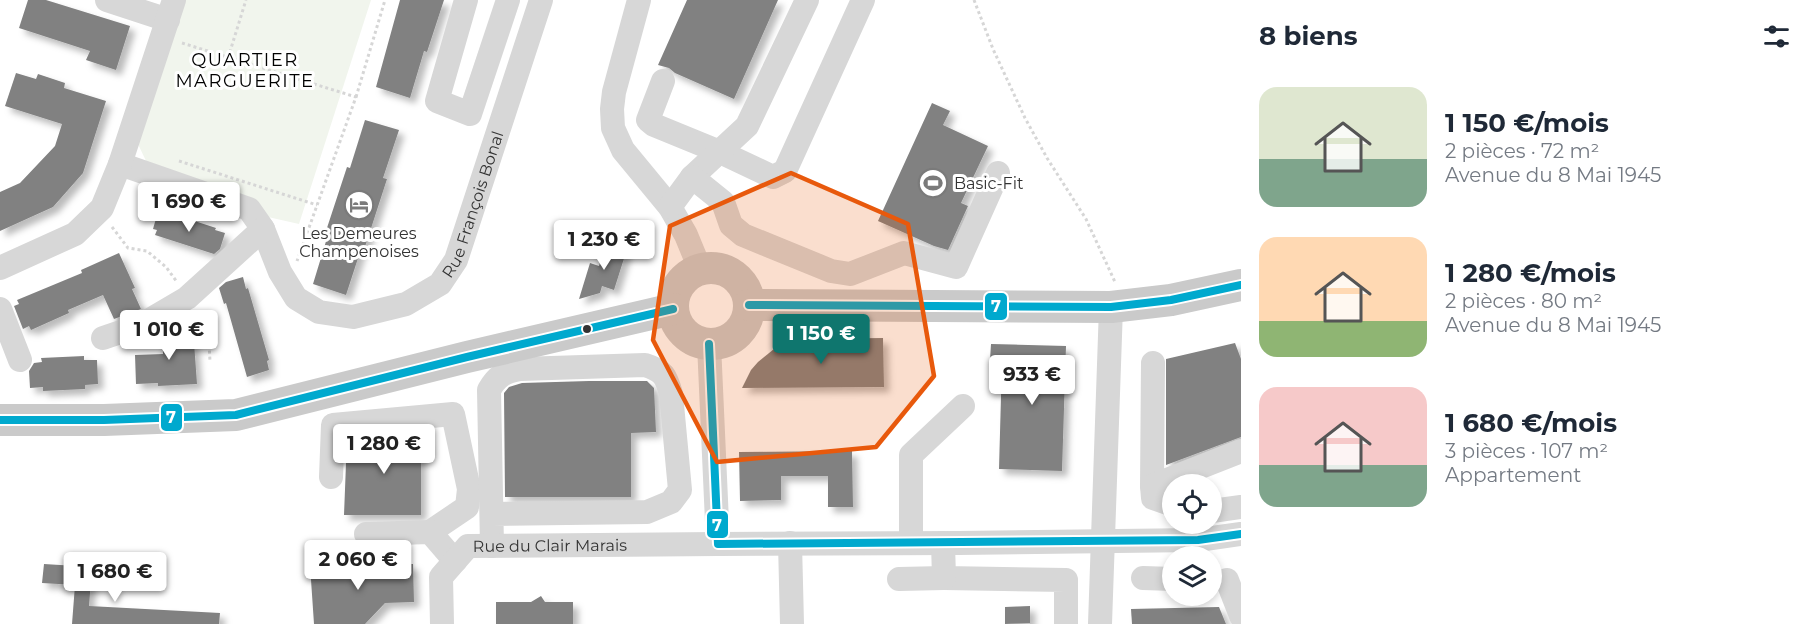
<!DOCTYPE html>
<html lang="fr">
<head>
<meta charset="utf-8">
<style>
  :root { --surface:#fff; --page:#f2f2f3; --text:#1f2937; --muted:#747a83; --accent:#0f766e }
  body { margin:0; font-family:Montserrat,sans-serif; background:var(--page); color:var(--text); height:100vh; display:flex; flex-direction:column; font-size:22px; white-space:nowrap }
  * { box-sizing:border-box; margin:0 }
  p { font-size:20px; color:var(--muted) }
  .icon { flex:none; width:33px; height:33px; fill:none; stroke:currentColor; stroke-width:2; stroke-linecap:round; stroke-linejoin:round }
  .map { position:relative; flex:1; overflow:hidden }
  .sheet { display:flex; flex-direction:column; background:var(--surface); width:570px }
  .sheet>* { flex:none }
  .buttons { position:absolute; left:1162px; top:474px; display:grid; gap:12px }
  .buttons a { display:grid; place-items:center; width:60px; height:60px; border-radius:50%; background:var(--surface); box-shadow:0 3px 9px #0003; font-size:30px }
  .price { position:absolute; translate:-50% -51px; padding:0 14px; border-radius:6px; background:#fff; color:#222; font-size:20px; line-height:39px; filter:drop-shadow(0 2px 3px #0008) }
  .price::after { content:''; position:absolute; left:50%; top:36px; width:18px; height:14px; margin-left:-9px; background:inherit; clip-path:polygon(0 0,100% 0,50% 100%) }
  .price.on { background:var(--accent); color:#fff }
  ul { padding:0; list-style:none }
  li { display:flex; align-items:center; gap:18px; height:150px; padding:0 18px }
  li span { display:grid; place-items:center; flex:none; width:168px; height:120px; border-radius:18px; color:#555 }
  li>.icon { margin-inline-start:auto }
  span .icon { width:72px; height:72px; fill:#fffc; stroke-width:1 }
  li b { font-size:26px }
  h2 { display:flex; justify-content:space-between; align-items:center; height:72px; padding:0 18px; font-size:26px }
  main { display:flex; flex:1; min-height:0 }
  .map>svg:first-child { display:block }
  .green { fill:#f1f5ed }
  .building { fill:#818181; filter:url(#shadow) }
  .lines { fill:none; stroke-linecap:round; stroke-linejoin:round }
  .path { stroke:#d6d6d6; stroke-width:3; stroke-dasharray:3 3; stroke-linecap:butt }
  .minor { stroke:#d7d7d7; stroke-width:24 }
  .major { stroke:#cacaca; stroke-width:32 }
  .bus-1-casing { stroke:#fff; stroke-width:12 }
  .bus-1 { stroke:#00a9ce; stroke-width:8 }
  .marked { fill:#e8590c; fill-opacity:0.2; stroke:#e8590c; stroke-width:4.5; stroke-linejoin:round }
  .bus-dot { fill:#333; stroke:#fff; stroke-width:2 }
  .labels { text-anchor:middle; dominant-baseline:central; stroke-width:6; stroke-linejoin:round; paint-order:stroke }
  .poi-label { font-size:16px; fill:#333; stroke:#fff; text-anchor:start }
  .street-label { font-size:16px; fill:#333; stroke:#fff }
  .neighbourhood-label { font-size:18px; letter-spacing:1.5px; fill:#000; stroke:#fff }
  .line-badge { stroke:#fff; stroke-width:2 }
  .badge-label { font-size:16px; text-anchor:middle; font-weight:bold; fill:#fff }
</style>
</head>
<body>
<main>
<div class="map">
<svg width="1241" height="624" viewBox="0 0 1241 624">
  <defs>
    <filter id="shadow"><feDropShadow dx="5.5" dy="5.5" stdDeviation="3" flood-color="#0004"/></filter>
  </defs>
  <rect width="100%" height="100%" fill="#fff"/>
  <!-- green -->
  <polygon class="green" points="180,0 371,0 299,224 268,217 147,163 137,142"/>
  <!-- building -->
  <g class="building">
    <polygon points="28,0 46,0 130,26 116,70 86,60 90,51 19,28"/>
    <polygon points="400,0 444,0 427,52 424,51 410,98 376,87"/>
    <polygon points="687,0 778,0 734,99 675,73 669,68 658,65"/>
    <polygon points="16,73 36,79 38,74 65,83 64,88 106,101 83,173 53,207 0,231 0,192 20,183 55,146 62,124 5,106"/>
    <polygon points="932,103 950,111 943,125 988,146 961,203 968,206 948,250 934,246 878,221"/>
    <polygon points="365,120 399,130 383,178 387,179 364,250 361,249 346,295 313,284 327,238 324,237 347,167 350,168"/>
    <polygon points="170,213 216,228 215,230 225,233 220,249 214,254 155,235 157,230 153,229 157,215 161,216 162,214 169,216"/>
    <polygon points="606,242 627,249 614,290 602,286 600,293 579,299 590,263 599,266"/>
    <polygon points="119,253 135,288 132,289 141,309 114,319 103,295 68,310 69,313 31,330 29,326 23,329 14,306 19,304 17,300 82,273 81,270"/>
    <polygon points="243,277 246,289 248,288 269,360 267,361 269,370 247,377 226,303 224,304 219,288 226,282"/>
    <polygon points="189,327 190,342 194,342 197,384 158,386 158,383 136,384 135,355 163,354 162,329"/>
    <polygon points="883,338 884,387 742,388 751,370 758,362 774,349 784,345 808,339"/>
    <polygon points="1235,343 1241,359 1241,437 1166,465 1166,359"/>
    <polygon points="991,344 1066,346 1062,471 999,469 1002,360 990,360"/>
    <polygon points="84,356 84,360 97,360 98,384 85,385 85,389 43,391 43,387 30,388 29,371 34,363 42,362 41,358"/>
    <polygon points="589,381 647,381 654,388 656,432 631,433 631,497 505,497 504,393 509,387 522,383"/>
    <polygon points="423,431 428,451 421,453 421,515 344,515 347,438 391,437 407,433"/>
    <polygon points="852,451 853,507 828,507 828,476 781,476 781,500 740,501 739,452"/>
    <polygon points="44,564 92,567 89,606 220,613 219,624 72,624 75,585 42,583"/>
    <polygon points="413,564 414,602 385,603 365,624 314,624 310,565"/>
    <polygon points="541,596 545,602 573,602 573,624 496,624 496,602 531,602"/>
    <polygon points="1030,606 1030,623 1005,624 1005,607"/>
    <polygon points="1219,607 1226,624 1132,624 1131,609"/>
  </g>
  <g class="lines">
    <!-- path -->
    <g class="path">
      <polyline points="974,0 993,49 1025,118 1047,158 1086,219 1115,282"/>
      <polyline points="182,43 356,97 297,261"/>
      <polyline points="228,58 246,0"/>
      <polyline points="356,97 385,0"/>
      <polyline points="179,161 317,205"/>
      <polyline points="112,227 128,248 147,251 166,267 177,282"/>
      <polyline points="198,312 208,325 210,361"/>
    </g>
    <!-- minor -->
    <g class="minor">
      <polyline points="107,0 168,20"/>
      <polyline points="466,0 437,101 470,114 508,0"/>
      <polyline points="639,0 614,92 612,109 613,128 623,150 670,207 686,235 700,269"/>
      <polyline points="663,81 648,120 654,125 720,152 773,177 785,171 863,0"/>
      <path id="s1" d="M120 164 249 209 263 229 280 272 296 298 319 312 353 317 406 304 440 284 456 260 541 0"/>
      <polyline points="692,177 747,126 807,0"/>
      <polyline points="670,207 692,177 723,202 731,225 743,235 831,271 850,274 904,253 956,267 998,173"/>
      <polyline points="0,268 75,234 102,208 120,164 174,0"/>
      <polyline points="0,309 20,360"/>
      <polyline points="103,338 141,325 187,298 263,229"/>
      <polyline points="709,344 718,544 959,543 1198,540 1241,534"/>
      <polyline points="331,477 333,425 453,414 469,489 467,507 430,532"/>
      <polyline points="1152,486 1153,363"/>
      <polyline points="1173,505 1153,498 1152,486 1241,451"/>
      <polyline points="1212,511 1241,507"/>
      <path d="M492 514 647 512 671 502 680 490 671 394C666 376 664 371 645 365L520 369C504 372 497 376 489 390L492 546"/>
      <polyline points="366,534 430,532 455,561"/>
      <polyline points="790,543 792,624"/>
      <polyline points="911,543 911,455 963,406"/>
      <polyline points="943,543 944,578 1066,580 1066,624"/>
      <polyline points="1143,578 1173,579"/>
      <polyline points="899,579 944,578"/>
      <polyline points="1227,580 1241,616"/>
      <path id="s2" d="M442 624 441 577 468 546 718 544"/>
      <polyline points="1100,624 1111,307"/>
    </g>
    <!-- major -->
    <g class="major">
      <circle cx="711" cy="306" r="38"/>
      <polyline points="749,305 1111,307 1171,300 1241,285"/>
      <polyline points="0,420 104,420 236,415 467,357 673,309"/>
    </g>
    <!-- bus-1 casing -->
    <g class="bus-1-casing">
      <g id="bus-1">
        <polyline points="749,305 1111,307 1171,300 1241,285"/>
        <polyline points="709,344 718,544 1198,540 1241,534"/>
        <polyline points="0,420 104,420 236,415 467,357 673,309"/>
      </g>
    </g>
    <!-- bus-1 -->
    <use href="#bus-1" class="bus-1"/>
  </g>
  <!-- marked area -->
  <path class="marked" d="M791 173 908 224 934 376 876 447 717 462 653 340 670 226Z"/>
  <!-- icons -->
  <defs>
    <g id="stadium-ring" transform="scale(1.5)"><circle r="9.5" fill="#fff" stroke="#7a7a7a" stroke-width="1.5"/><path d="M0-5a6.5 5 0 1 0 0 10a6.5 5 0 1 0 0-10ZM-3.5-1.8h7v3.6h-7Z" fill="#7a7a7a"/></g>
    <g id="hotel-ring" transform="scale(1.5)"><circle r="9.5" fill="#fff" stroke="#7a7a7a" stroke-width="1.5"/><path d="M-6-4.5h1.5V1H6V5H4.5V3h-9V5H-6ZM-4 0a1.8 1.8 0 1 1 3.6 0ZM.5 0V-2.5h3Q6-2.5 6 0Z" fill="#7a7a7a"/></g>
  </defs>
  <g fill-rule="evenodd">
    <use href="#stadium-ring" x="933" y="183"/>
    <use href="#hotel-ring" x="359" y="205"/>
  </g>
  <!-- markers -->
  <circle class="bus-dot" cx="587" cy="329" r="5"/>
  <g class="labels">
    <!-- poi labels -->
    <g class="poi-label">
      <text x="954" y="183">Basic-Fit</text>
      <text x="359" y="233" text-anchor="middle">Les Demeures<tspan x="359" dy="18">Champenoises</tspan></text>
    </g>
    <!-- street labels -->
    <g class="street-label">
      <text stroke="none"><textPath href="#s1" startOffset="480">Rue François Bonal</textPath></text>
      <text stroke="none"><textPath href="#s2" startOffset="170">Rue du Clair Marais</textPath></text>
    </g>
    <!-- neighbourhood labels -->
    <g class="neighbourhood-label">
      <text x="245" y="60">QUARTIER<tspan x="245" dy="21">MARGUERITE</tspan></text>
    </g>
  </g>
  <g class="line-badge">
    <rect x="984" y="292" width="24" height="29" rx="6" fill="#00a9ce"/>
    <rect x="160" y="403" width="23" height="29" rx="6" fill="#00a9ce"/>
    <rect x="706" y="510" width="23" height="29" rx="6" fill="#00a9ce"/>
  </g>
  <g class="badge-label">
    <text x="996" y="312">7</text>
    <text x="171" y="423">7</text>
    <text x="717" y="531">7</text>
  </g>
</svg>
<div class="buttons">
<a><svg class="icon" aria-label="locate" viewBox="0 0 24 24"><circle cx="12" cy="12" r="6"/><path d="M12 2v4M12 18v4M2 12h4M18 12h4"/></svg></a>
<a><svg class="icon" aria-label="layers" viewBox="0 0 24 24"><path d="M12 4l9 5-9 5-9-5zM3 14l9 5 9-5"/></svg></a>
</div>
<b class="price" style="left:189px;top:233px">1 690 €</b>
<b class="price" style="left:604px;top:271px">1 230 €</b>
<b class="price" style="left:169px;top:361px">1 010 €</b>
<b class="price on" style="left:821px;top:365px">1 150 €</b>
<b class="price" style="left:1032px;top:406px">933 €</b>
<b class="price" style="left:384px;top:475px">1 280 €</b>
<b class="price" style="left:358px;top:591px">2 060 €</b>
<b class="price" style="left:115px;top:603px">1 680 €</b>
</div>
<section class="sheet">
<h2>8 biens<svg class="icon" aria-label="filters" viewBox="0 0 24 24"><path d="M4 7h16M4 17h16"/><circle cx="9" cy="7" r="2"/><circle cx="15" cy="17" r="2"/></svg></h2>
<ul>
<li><span style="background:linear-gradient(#dfe7d0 60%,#7fa58c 0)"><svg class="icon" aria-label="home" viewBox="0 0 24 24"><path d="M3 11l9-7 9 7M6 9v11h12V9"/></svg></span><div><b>1 150 €/mois</b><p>2 pièces · 72 m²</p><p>Avenue du 8 Mai 1945</p></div></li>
<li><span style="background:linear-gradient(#ffd9b3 70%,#8fb573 0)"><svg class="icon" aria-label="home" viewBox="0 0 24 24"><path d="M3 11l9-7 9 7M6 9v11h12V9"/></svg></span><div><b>1 280 €/mois</b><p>2 pièces · 80 m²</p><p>Avenue du 8 Mai 1945</p></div></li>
<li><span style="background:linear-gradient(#f6c9c9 65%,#7fa58c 0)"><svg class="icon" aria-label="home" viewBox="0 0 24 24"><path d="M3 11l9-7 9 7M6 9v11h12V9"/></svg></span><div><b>1 680 €/mois</b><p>3 pièces · 107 m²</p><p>Appartement</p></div></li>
</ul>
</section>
</main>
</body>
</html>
